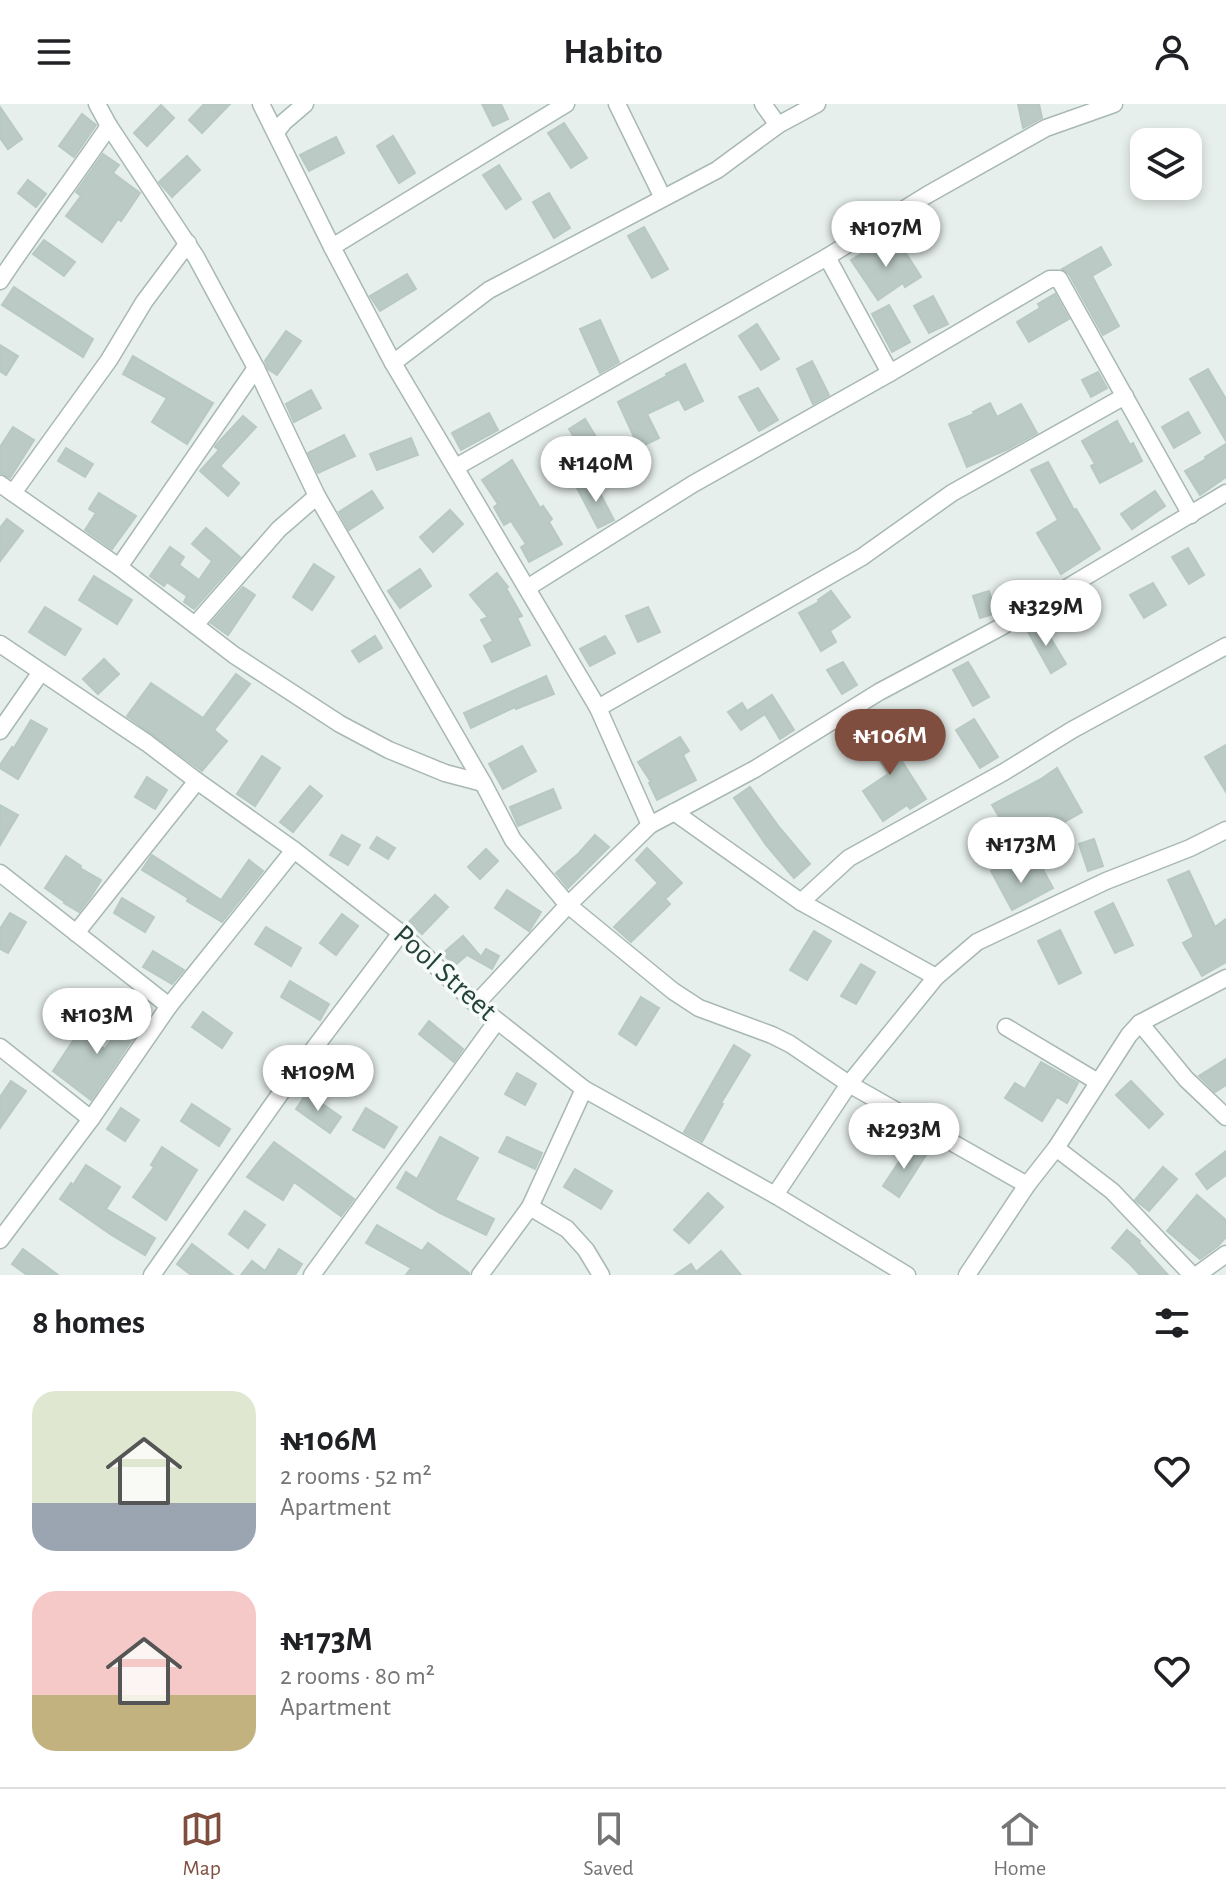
<!DOCTYPE html>
<html lang="en">
<head>
<meta charset="utf-8">
<style>
  :root { --surface:#fff; --page:#f6f6f6; --text:#202124; --muted:#757577; --line:#e0e0e0; --accent:#7f4e3f }
  body { margin:0; font-family:"Alegreya Sans",sans-serif; background:var(--page); color:var(--text); height:100vh; display:flex; flex-direction:column; font-size:30px; white-space:nowrap }
  * { box-sizing:border-box; margin:0 }
  p { font-size:26px; color:var(--muted) }
  .icon { flex:none; width:44px; height:44px; fill:none; stroke:currentColor; stroke-width:2; stroke-linecap:round; stroke-linejoin:round }
  .map { position:relative; height:1171px; overflow:hidden }
  .sheet { display:flex; flex-direction:column; background:var(--surface); flex:1 }
  .sheet>* { flex:none }
  .tools { position:absolute; left:1130px; top:24px; display:grid; gap:16px }
  .tools a { display:grid; place-items:center; width:72px; height:72px; border-radius:16px; background:var(--surface); box-shadow:0 4px 12px #0003; font-size:40px }
  .price { position:absolute; translate:-50% -68px; padding:0 18px; border-radius:28px; background:#fff; color:#222; font-size:26px; line-height:52px; filter:drop-shadow(0 2px 4px #0008) }
  .price::after { content:''; position:absolute; left:50%; top:48px; width:24px; height:18px; margin-left:-12px; background:inherit; clip-path:polygon(0 0,100% 0,50% 100%) }
  .price.current { background:var(--accent); color:#fff }
  ul { padding:0; list-style:none }
  li { display:flex; align-items:center; gap:24px; height:200px; padding:0 32px }
  li span { display:grid; place-items:center; flex:none; width:224px; height:160px; border-radius:24px; color:#555 }
  li>.icon { margin-inline-start:auto }
  span .icon { width:96px; height:96px; fill:#fffc; stroke-width:1 }
  li b { font-size:34px }
  h2 { display:flex; justify-content:space-between; align-items:center; height:96px; padding:0 32px; font-size:34px }
  header { display:flex; justify-content:space-between; align-items:center; height:104px; padding:0 32px; background:var(--surface); font-size:36px; font-weight:600 }
  .tab-bar { display:flex; justify-content:space-around; align-items:center; height:112px; border-top:2px solid var(--line); background:var(--surface); font-size:22px; color:var(--muted) }
  .tab-bar a { display:grid; justify-items:center; gap:4px }
  .tab-bar .current { color:var(--accent) }
  .map>svg:first-child { display:block }
  .building { fill:#bbcac4; stroke:#b8c9c2; stroke-width:2 }
  .lines { fill:none; stroke-linecap:round; stroke-linejoin:round }
  .minor-casing { stroke:#a8b8b2; stroke-width:19 }
  .minor { stroke:#fff; stroke-width:16 }
  .labels { text-anchor:middle; dominant-baseline:central; stroke-width:7; stroke-linejoin:round; paint-order:stroke }
  .street-label { font-size:30px; fill:#24423a; stroke:#f7fbf9 }
</style>
</head>
<body>
<header><svg class="icon" aria-label="menu" viewBox="0 0 24 24"><path d="M4 6h16M4 12h16M4 18h16"/></svg>Habito<svg class="icon" aria-label="person" viewBox="0 0 24 24"><circle cx="12" cy="8" r="4"/><path d="M4 21q1-7 8-7t8 7"/></svg></header>
<div class="map">
<svg width="1226" height="1171" viewBox="0 0 1226 1171">
  <rect width="100%" height="100%" fill="#e6efeb"/>
  <!-- building -->
  <g class="building">
    <polygon points="204,0 230,0 202,29 189,16"/>
    <polygon points="482,0 501,0 508,15 493,22"/>
    <polygon points="1018,0 1039,0 1042,14 1023,24"/>
    <polygon points="161,1 174,14 147,42 134,29"/>
    <polygon points="0,3 22,35 8,45 0,34"/>
    <polygon points="82,10 96,21 74,53 59,42"/>
    <polygon points="564,19 587,54 571,64 548,29"/>
    <polygon points="393,32 415,69 399,79 377,42"/>
    <polygon points="336,33 344,49 309,67 300,51"/>
    <polygon points="103,50 119,61 113,69 140,89 121,117 118,115 102,138 66,112 81,92 76,88"/>
    <polygon points="187,52 200,66 172,93 159,78"/>
    <polygon points="499,61 521,95 506,105 483,71"/>
    <polygon points="28,76 46,90 36,103 18,89"/>
    <polygon points="549,89 570,124 554,134 533,98"/>
    <polygon points="644,123 668,165 652,174 628,132"/>
    <polygon points="897,135 921,173 905,183 903,179 878,196 851,156 868,146 872,151"/>
    <polygon points="44,136 75,158 64,172 33,150"/>
    <polygon points="1101,143 1111,161 1092,172 1119,222 1103,231 1069,170 1062,165"/>
    <polygon points="407,170 416,185 380,207 370,192"/>
    <polygon points="14,183 93,235 83,253 2,201"/>
    <polygon points="1055,190 1069,215 1029,238 1017,218 1040,204 1038,200"/>
    <polygon points="933,192 948,220 929,229 914,202"/>
    <polygon points="889,201 910,238 892,248 872,210"/>
    <polygon points="600,216 619,258 600,269 580,225"/>
    <polygon points="757,220 779,255 761,266 739,232"/>
    <polygon points="286,227 301,237 277,271 268,265 265,257"/>
    <polygon points="0,241 18,252 6,271 0,267"/>
    <polygon points="133,252 213,299 187,340 152,318 167,294 123,270"/>
    <polygon points="812,257 829,291 813,300 797,265"/>
    <polygon points="685,260 703,297 685,306 679,295 647,310 659,334 639,344 618,298 667,272 666,270"/>
    <polygon points="1208,265 1226,295 1226,337 1190,275"/>
    <polygon points="1098,268 1107,284 1091,293 1082,276"/>
    <polygon points="758,284 778,316 759,327 739,293"/>
    <polygon points="311,286 321,304 294,318 286,300"/>
    <polygon points="990,299 997,313 1021,300 1037,329 1008,345 967,363 949,320 974,310 973,308"/>
    <polygon points="1188,308 1200,329 1174,344 1162,323"/>
    <polygon points="489,309 498,326 461,346 452,329"/>
    <polygon points="243,312 256,323 220,362 239,379 228,392 200,367 219,346 215,343 216,341"/>
    <polygon points="585,315 611,357 595,367 569,325"/>
    <polygon points="1117,317 1130,341 1133,339 1142,357 1100,379 1091,362 1095,360 1082,337"/>
    <polygon points="13,323 34,336 10,374 0,369 0,343"/>
    <polygon points="344,331 355,352 318,369 308,349"/>
    <polygon points="411,334 418,351 377,366 370,350"/>
    <polygon points="1226,340 1226,373 1200,391 1185,367 1206,355 1205,353"/>
    <polygon points="66,344 93,360 85,373 58,357"/>
    <polygon points="512,356 540,404 543,402 552,415 549,418 562,440 529,458 521,443 526,440 511,417 504,421 494,403 498,400 482,376"/>
    <polygon points="1048,358 1074,406 1076,405 1100,445 1061,470 1037,429 1058,416 1031,366"/>
    <polygon points="593,376 614,416 598,424 577,384"/>
    <polygon points="372,387 383,404 349,426 339,408"/>
    <polygon points="1155,387 1165,402 1132,425 1121,410"/>
    <polygon points="99,389 136,412 112,445 85,426 96,409 89,405"/>
    <polygon points="450,406 463,420 433,448 420,433"/>
    <polygon points="7,415 23,427 0,457 0,424"/>
    <polygon points="206,424 240,453 194,505 184,498 187,492 167,478 164,482 150,472 170,443 184,453 179,461 199,476 212,457 192,440"/>
    <polygon points="1188,444 1204,471 1189,480 1172,453"/>
    <polygon points="314,460 334,473 312,506 293,493"/>
    <polygon points="420,465 431,482 400,504 388,487"/>
    <polygon points="497,469 508,483 506,484 522,512 517,514 530,541 492,558 484,542 493,537 481,516 488,513 470,491"/>
    <polygon points="94,472 132,496 117,520 79,496"/>
    <polygon points="1153,479 1166,501 1144,514 1130,491"/>
    <polygon points="243,483 255,491 228,531 211,519"/>
    <polygon points="831,487 850,513 830,527 836,538 821,547 799,509 819,498 818,496"/>
    <polygon points="989,487 996,509 980,514 973,492"/>
    <polygon points="45,503 81,525 65,551 29,528"/>
    <polygon points="648,503 660,528 638,538 626,512"/>
    <polygon points="1041,518 1066,560 1051,569 1027,526"/>
    <polygon points="375,532 382,544 359,558 352,547"/>
    <polygon points="605,532 615,549 590,562 580,545"/>
    <polygon points="104,555 119,570 98,590 83,575"/>
    <polygon points="843,558 857,581 842,590 827,566"/>
    <polygon points="968,558 989,593 973,602 953,566"/>
    <polygon points="236,570 250,580 214,626 227,637 202,667 127,612 151,579 203,614"/>
    <polygon points="546,572 554,590 516,605 515,603 471,624 464,609"/>
    <polygon points="772,591 794,626 780,635 765,610 741,626 728,608 742,599 747,607"/>
    <polygon points="875,615 926,695 910,705 907,701 883,717 863,687 888,670 860,624"/>
    <polygon points="974,615 998,653 980,664 956,626"/>
    <polygon points="31,616 47,625 18,675 0,664 0,661 12,643 14,644"/>
    <polygon points="680,633 689,647 683,651 696,676 657,696 649,679 651,678 638,658"/>
    <polygon points="1226,641 1226,688 1205,653"/>
    <polygon points="522,642 536,667 503,685 489,660"/>
    <polygon points="262,652 280,664 255,702 237,690"/>
    <polygon points="1057,664 1082,708 1039,732 1036,727 1015,739 992,701 1041,675"/>
    <polygon points="147,673 167,686 155,705 135,693"/>
    <polygon points="310,682 322,692 293,728 280,718"/>
    <polygon points="750,683 779,723 810,760 794,774 766,741 734,694"/>
    <polygon points="553,685 561,704 518,722 510,703"/>
    <polygon points="0,701 18,711 0,741"/>
    <polygon points="342,731 360,741 348,761 330,751"/>
    <polygon points="595,731 609,743 568,784 556,769 579,749"/>
    <polygon points="377,733 395,744 388,755 370,744"/>
    <polygon points="1094,735 1103,762 1088,767 1079,740"/>
    <polygon points="647,744 682,779 665,795 670,800 631,838 614,823 658,779 636,756"/>
    <polygon points="486,745 498,757 480,775 468,763"/>
    <polygon points="152,751 221,796 249,756 263,767 222,818 187,797 188,794 142,766"/>
    <polygon points="66,752 81,762 80,764 101,776 92,791 79,808 64,799 65,798 45,784"/>
    <polygon points="1008,758 1017,774 1041,762 1053,784 1012,806 991,767"/>
    <polygon points="1189,767 1215,823 1226,815 1226,858 1202,872 1183,839 1194,833 1168,776"/>
    <polygon points="507,786 541,808 529,827 495,804"/>
    <polygon points="435,791 448,803 422,830 409,818"/>
    <polygon points="122,794 154,813 145,828 114,809"/>
    <polygon points="1113,799 1133,841 1115,849 1095,808"/>
    <polygon points="10,809 26,818 8,849 0,845 0,825"/>
    <polygon points="342,810 358,822 336,851 320,839"/>
    <polygon points="266,823 301,844 291,862 255,840"/>
    <polygon points="1060,826 1081,869 1059,880 1038,837"/>
    <polygon points="814,827 831,837 807,876 790,866"/>
    <polygon points="463,832 481,853 486,845 499,852 492,865 467,851 454,862 443,849"/>
    <polygon points="153,847 184,866 172,880 143,863"/>
    <polygon points="861,860 875,868 856,900 841,892"/>
    <polygon points="290,877 329,900 320,916 281,893"/>
    <polygon points="641,893 659,904 636,941 619,930"/>
    <polygon points="135,902 149,911 91,996 53,967 79,928 105,945"/>
    <polygon points="203,908 232,929 222,944 192,923"/>
    <polygon points="429,917 463,945 454,958 419,930"/>
    <polygon points="734,941 750,951 721,999 723,1000 702,1038 684,1028"/>
    <polygon points="1226,955 1226,981 1215,988 1199,972"/>
    <polygon points="1041,958 1078,979 1067,999 1057,993 1042,1017 1005,994 1015,979 1025,985"/>
    <polygon points="517,969 536,980 525,1001 505,990"/>
    <polygon points="11,977 26,987 0,1024 0,993"/>
    <polygon points="1131,977 1163,1010 1149,1024 1116,991"/>
    <polygon points="307,989 341,1013 330,1029 296,1005"/>
    <polygon points="192,1000 230,1025 219,1042 181,1017"/>
    <polygon points="121,1004 139,1016 125,1037 107,1025"/>
    <polygon points="366,1004 397,1023 384,1044 353,1026"/>
    <polygon points="440,1033 478,1054 455,1096 494,1115 486,1131 440,1109 397,1084 406,1068 417,1075"/>
    <polygon points="507,1033 542,1049 535,1065 499,1048"/>
    <polygon points="274,1038 354,1095 341,1112 294,1078 283,1096 247,1073"/>
    <polygon points="910,1041 926,1051 899,1093 883,1082"/>
    <polygon points="162,1043 197,1066 166,1116 133,1093 154,1063 151,1061"/>
    <polygon points="1226,1047 1226,1071 1207,1085 1196,1070"/>
    <polygon points="86,1061 120,1083 106,1105 155,1134 145,1151 110,1130 60,1095 71,1079 73,1081"/>
    <polygon points="1163,1063 1177,1075 1149,1107 1135,1096"/>
    <polygon points="575,1065 612,1087 601,1105 564,1083"/>
    <polygon points="708,1089 723,1103 689,1139 674,1126"/>
    <polygon points="1197,1091 1226,1116 1226,1133 1218,1142 1200,1155 1167,1127"/>
    <polygon points="245,1107 265,1121 248,1144 229,1130"/>
    <polygon points="377,1121 422,1147 428,1139 469,1169 469,1171 406,1171 411,1164 366,1139"/>
    <polygon points="1127,1126 1140,1137 1139,1139 1168,1171 1140,1171 1130,1160 1112,1144"/>
    <polygon points="192,1140 233,1171 191,1171 177,1160"/>
    <polygon points="23,1145 58,1171 27,1171 12,1160"/>
    <polygon points="279,1145 302,1160 295,1171 241,1171 252,1157 265,1167"/>
    <polygon points="721,1147 741,1171 675,1171 691,1160 696,1168"/>
  </g>
  <g class="lines">
    <!-- minor casing -->
    <g class="minor-casing">
      <g id="minor">
        <polyline points="97,0 109,22 196,153 256,264 317,392 483,679 513,736 568,801 673,887 699,904 772,931 790,940 849,980 1027,1081"/>
        <polyline points="261,0 332,143 393,259 598,604 650,721"/>
        <polyline points="617,0 663,94"/>
        <polyline points="763,0 778,21"/>
        <polyline points="276,28 284,18 305,0"/>
        <polyline points="332,143 566,0"/>
        <polyline points="827,153 890,269"/>
        <path d="M0 177C35 124 74 74 109 22"/>
        <polyline points="393,259 489,186 717,66 778,21 817,0"/>
        <polyline points="456,363 827,153 927,91 1046,24 1114,0"/>
        <polyline points="0,380 119,463 234,551 340,620 389,646 445,669 483,679"/>
        <polyline points="13,389 109,256 144,198 188,139"/>
        <polyline points="119,463 256,264"/>
        <polyline points="527,484 693,380 890,269 1050,175 1059,175 1191,411"/>
        <polyline points="195,521 279,425 317,392"/>
        <polyline points="0,540 147,639 197,677 294,746 401,829 476,900 584,985 775,1091 907,1171"/>
        <polyline points="598,604 862,453 952,389 1125,292"/>
        <polyline points="0,627 41,568"/>
        <polyline points="674,708 801,798 936,873"/>
        <polyline points="0,769 169,902"/>
        <polyline points="801,798 849,754 1004,668 1072,626 1226,542"/>
        <polyline points="76,829 197,677"/>
        <polyline points="476,900 568,801 650,721 755,665 879,588 1001,523 1226,389"/>
        <polyline points="1140,919 1186,975 1226,1013"/>
        <polyline points="1006,923 1098,978"/>
        <polyline points="0,943 91,1015"/>
        <polyline points="1056,1044 1112,1087 1192,1171"/>
        <polyline points="775,1091 849,980 936,873 977,838 1106,777 1190,744 1226,726"/>
        <polyline points="530,1103 567,1125 586,1146 601,1171"/>
        <polyline points="0,1136 91,1015 169,902 294,746"/>
        <polyline points="152,1171 285,983 401,829"/>
        <polyline points="312,1171 497,917"/>
        <polyline points="480,1171 530,1103 584,985"/>
        <polyline points="967,1171 1027,1081 1056,1044 1129,931 1140,919 1226,874"/>
        <polyline points="1197,1171 1226,1150"/>
      </g>
    </g>
    <!-- minor -->
    <use href="#minor" class="minor"/>
  </g>
  <g class="labels">
    <!-- street labels -->
    <g class="street-label">
      <text transform="translate(445 869) rotate(42)">Pool Street</text>
    </g>
  </g>
</svg>
<div class="tools">
<a><svg class="icon" aria-label="layers" viewBox="0 0 24 24"><path d="M12 4l9 5-9 5-9-5zM3 14l9 5 9-5"/></svg></a>
</div>
<b class="price" style="left:886px;top:165px">₦107M</b>
<b class="price" style="left:596px;top:400px">₦140M</b>
<b class="price" style="left:1046px;top:544px">₦329M</b>
<b class="price current" style="left:890px;top:673px">₦106M</b>
<b class="price" style="left:1021px;top:781px">₦173M</b>
<b class="price" style="left:97px;top:952px">₦103M</b>
<b class="price" style="left:318px;top:1009px">₦109M</b>
<b class="price" style="left:904px;top:1067px">₦293M</b>
</div>
<section class="sheet">
<h2>8 homes<svg class="icon" aria-label="filters" viewBox="0 0 24 24"><path d="M4 7h16M4 17h16"/><circle cx="9" cy="7" r="2"/><circle cx="15" cy="17" r="2"/></svg></h2>
<ul>
<li><span style="background:linear-gradient(#dfe7d0 70%,#9aa5b1 0)"><svg class="icon" aria-label="home" viewBox="0 0 24 24"><path d="M3 11l9-7 9 7M6 9v11h12V9"/></svg></span><div><b>₦106M</b><p>2 rooms · 52 m²</p><p>Apartment</p></div><svg class="icon" aria-label="heart" viewBox="0 0 24 24"><path d="M12 20l-8-8c-3-5 5-10 8-4 3-6 11-1 8 4z"/></svg></li>
<li><span style="background:linear-gradient(#f6c9c9 65%,#c2b280 0)"><svg class="icon" aria-label="home" viewBox="0 0 24 24"><path d="M3 11l9-7 9 7M6 9v11h12V9"/></svg></span><div><b>₦173M</b><p>2 rooms · 80 m²</p><p>Apartment</p></div><svg class="icon" aria-label="heart" viewBox="0 0 24 24"><path d="M12 20l-8-8c-3-5 5-10 8-4 3-6 11-1 8 4z"/></svg></li>
</ul>
</section>
<nav class="tab-bar">
<a class="current"><svg class="icon" aria-label="map" viewBox="0 0 24 24"><path d="M3 6l6-2 6 2 6-2v14l-6 2-6-2-6 2zM9 4v14M15 6v14"/></svg>Map</a>
<a><svg class="icon" aria-label="saved" viewBox="0 0 24 24"><path d="M7 4h10v16l-5-4-5 4z"/></svg>Saved</a>
<a><svg class="icon" aria-label="home" viewBox="0 0 24 24"><path d="M3 11l9-7 9 7M6 9v11h12V9"/></svg>Home</a>
</nav>
</body>
</html>
